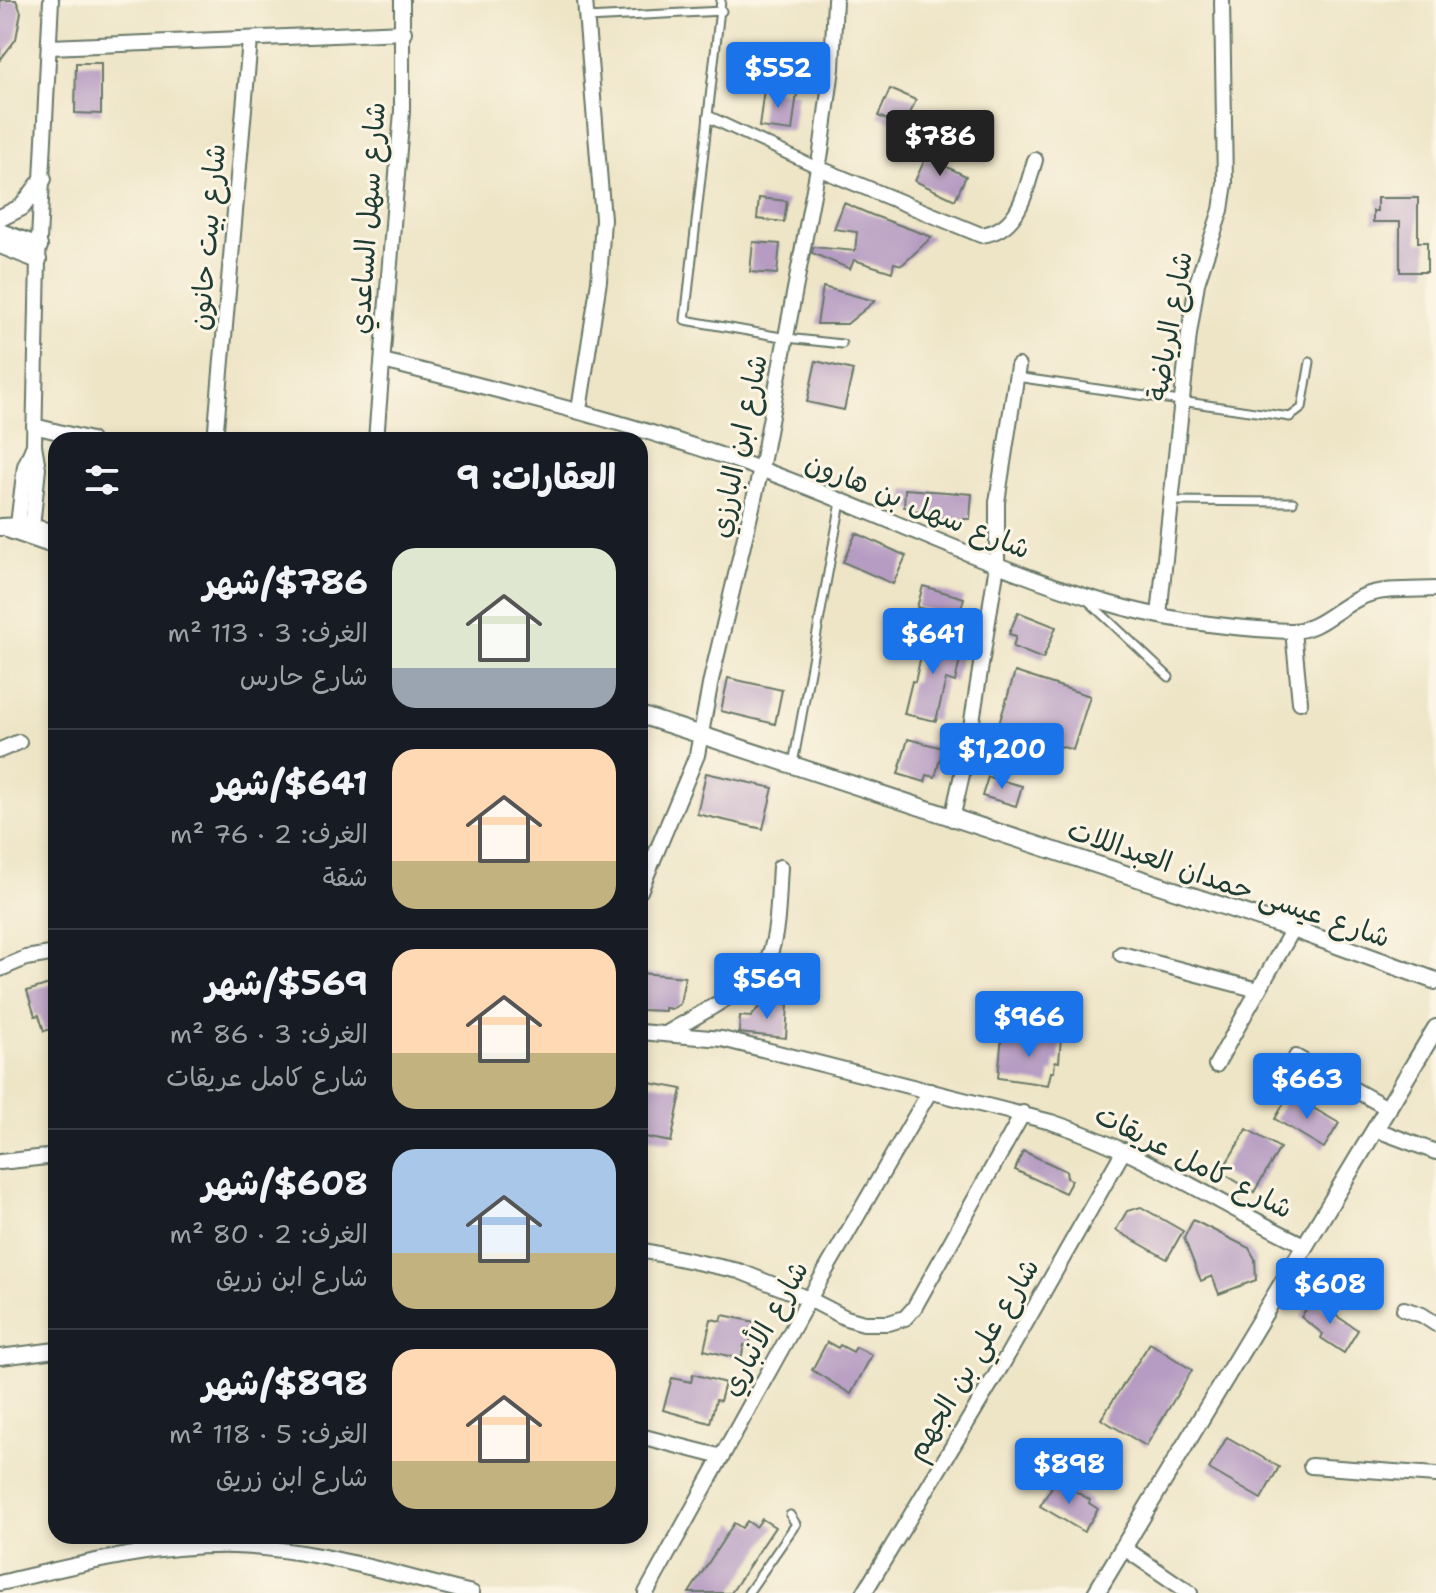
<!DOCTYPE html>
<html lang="ar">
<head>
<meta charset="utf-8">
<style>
  :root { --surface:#171b24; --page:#242831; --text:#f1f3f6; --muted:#9ea1a6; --line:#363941; --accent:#1a73e8 }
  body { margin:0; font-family:"Shantell Sans","Playpen Sans Arabic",sans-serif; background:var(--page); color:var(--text); direction:rtl; height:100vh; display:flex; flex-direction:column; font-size:30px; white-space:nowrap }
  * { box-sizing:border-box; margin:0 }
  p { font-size:26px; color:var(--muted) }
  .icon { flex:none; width:44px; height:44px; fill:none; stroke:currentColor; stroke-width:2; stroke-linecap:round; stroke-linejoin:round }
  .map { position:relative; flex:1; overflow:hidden; direction:ltr }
  .sheet { position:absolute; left:48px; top:432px; width:600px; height:1112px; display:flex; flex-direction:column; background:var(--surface); border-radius:24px; box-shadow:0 4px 12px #0003; direction:rtl }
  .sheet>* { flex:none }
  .price { position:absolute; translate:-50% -68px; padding:0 18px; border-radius:8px; background:var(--accent); color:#fff; font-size:26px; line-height:52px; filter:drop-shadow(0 2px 4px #0008) }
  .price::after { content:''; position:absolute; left:50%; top:48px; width:24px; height:18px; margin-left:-12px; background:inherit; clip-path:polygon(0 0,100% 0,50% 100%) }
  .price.selected { background:#222; color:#fff }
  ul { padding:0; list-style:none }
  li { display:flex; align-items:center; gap:24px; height:200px; padding:0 32px }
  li+li { border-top:2px solid var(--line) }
  li span { display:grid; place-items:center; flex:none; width:224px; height:160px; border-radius:24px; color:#555 }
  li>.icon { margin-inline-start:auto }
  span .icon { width:96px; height:96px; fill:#fffc; stroke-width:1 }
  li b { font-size:34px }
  h2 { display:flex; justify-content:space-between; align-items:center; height:96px; padding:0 32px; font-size:34px }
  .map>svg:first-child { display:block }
  .building { fill:#b69cc2 }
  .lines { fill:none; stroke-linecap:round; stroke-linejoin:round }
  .service-casing { stroke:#677867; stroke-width:11 }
  .pedestrian-casing { stroke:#677867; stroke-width:14 }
  .minor-casing { stroke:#677867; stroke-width:18 }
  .tertiary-casing { stroke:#677867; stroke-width:20 }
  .service { stroke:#fff; stroke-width:7 }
  .pedestrian { stroke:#fff; stroke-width:10 }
  .minor { stroke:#fff; stroke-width:14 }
  .tertiary { stroke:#fff; stroke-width:16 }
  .labels { text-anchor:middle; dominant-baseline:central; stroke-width:6; stroke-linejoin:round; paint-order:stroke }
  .street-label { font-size:28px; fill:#1f3d34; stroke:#fcf5e5 }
</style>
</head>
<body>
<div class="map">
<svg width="1436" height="1593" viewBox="0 0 1436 1593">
  <rect width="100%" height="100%" fill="#fcf5e5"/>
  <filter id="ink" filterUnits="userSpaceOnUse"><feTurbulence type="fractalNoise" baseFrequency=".0125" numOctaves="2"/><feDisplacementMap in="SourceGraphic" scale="16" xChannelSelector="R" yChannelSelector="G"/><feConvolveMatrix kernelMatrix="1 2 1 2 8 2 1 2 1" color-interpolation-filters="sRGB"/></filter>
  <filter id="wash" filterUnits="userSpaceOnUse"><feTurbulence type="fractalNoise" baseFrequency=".006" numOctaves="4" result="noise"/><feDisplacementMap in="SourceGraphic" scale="32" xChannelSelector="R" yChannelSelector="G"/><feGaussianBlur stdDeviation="1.8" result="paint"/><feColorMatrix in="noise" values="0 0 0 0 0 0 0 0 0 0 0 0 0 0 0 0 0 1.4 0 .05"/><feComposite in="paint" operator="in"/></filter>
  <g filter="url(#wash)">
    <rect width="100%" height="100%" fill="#eee5c7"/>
    <g id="blocks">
      <!-- building -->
      <g class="building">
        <polygon points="0,0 16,0 21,12 16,39 0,60"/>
        <polygon points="76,63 101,63 101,114 75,113"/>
        <polygon points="764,89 797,93 792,131 759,127"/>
        <polygon points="890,89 916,100 904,127 878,116"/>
        <polygon points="926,157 966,176 955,200 915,181"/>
        <polygon points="759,198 787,201 784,222 757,219"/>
        <polygon points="1377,198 1418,198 1418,242 1427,242 1427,272 1400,272 1400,222 1373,222 1373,211 1377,211"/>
        <polygon points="844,203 872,215 932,237 902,265 894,263 892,272 854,260 850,269 812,253 813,247 855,251 857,232 834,229"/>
        <polygon points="753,242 780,244 777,274 750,272"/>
        <polygon points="823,287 875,301 847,324 817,324"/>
        <polygon points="816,361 853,370 844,410 807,402"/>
        <polygon points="905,489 972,494 970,519 964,519 964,524 939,522 939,520 931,519 932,515 926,515 926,512 911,511 911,508 904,507"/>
        <polygon points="856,533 906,556 893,584 843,562"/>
        <polygon points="923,586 964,598 958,619 917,607"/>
        <polygon points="1018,612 1056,627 1043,659 1013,647 1016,636 1009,634"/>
        <polygon points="926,634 964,642 955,682 946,679 936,721 904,714 912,681 915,682"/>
        <polygon points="1015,672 1090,696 1073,750 998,727"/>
        <polygon points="728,678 782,690 775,724 721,711"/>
        <polygon points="908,739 943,748 935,777 927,775 925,782 898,774"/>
        <polygon points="706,773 773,788 763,829 697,814"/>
        <polygon points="988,777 1022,786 1016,806 982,796"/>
        <polygon points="640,973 685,977 680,1004 672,1009 665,1008 665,1011 641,1010"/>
        <polygon points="56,982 56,1028 44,1031 39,1015 35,1016 27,991"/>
        <polygon points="763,1002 788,1004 786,1038 739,1033 740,1016 751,1017"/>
        <polygon points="1002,1035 1047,1040 1048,1035 1061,1037 1059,1062 1055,1061 1054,1072 1051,1072 1048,1085 998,1078"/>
        <polygon points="650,1083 682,1089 671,1142 640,1136"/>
        <polygon points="1289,1094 1339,1123 1324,1148 1275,1119"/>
        <polygon points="1247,1129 1280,1148 1254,1192 1221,1172"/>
        <polygon points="1023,1151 1066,1171 1067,1178 1072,1180 1065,1193 1015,1170"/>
        <polygon points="1141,1207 1183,1231 1167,1259 1116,1230 1127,1211"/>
        <polygon points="1193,1220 1249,1248 1255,1259 1256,1280 1219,1294 1212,1276 1201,1281 1184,1238"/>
        <polygon points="1312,1300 1358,1330 1344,1353 1321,1338 1323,1334 1301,1317"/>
        <polygon points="723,1315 755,1322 749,1346 744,1345 741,1359 704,1350 711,1319 721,1321"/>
        <polygon points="827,1342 838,1348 840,1345 853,1352 856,1347 872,1355 851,1394 812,1370"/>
        <polygon points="1150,1343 1192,1370 1146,1446 1101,1419"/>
        <polygon points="693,1374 725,1383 720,1401 716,1400 710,1423 663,1410 672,1378 691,1382"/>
        <polygon points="1227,1437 1279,1467 1261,1499 1209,1469"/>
        <polygon points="1056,1480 1090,1500 1089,1503 1098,1509 1084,1532 1040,1506"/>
        <polygon points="762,1519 775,1527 731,1593 689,1593 734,1523 742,1528 747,1521 756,1527"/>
      </g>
    </g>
  </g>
  <g filter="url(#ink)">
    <use href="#blocks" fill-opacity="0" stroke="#677867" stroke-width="2"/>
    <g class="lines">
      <!-- service casing -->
      <g class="service-casing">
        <g id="service">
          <polyline points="721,0 685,320 787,338 842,344"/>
          <polyline points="587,18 722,11"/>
          <polyline points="1016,377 1290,417 1302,408 1310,362"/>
          <polyline points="1171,501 1293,502"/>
          <polyline points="1088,601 1169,677"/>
          <polyline points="793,764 841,502"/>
          <polyline points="748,1593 796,1524 790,1515"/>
        </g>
      </g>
      <!-- pedestrian casing -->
      <g class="pedestrian-casing">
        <polyline id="pedestrian" points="709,117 818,168"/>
      </g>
      <!-- minor casing -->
      <g class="minor-casing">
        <g id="minor">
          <polyline points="50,47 404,32"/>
          <path d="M818 168 981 235C1020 230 1025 192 1035 160"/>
          <path d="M383 361C510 393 637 424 760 469 876 511 986 567 1104 602 1163 620 1227 628 1289 631 1319 632 1338 606 1364 596 1382 588 1416 590 1436 589"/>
          <polyline points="579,410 599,281 603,219 585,0"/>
          <polyline points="34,426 91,440"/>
          <polyline points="215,440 250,40"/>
          <polyline points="376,440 402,111 402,0"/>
          <polyline points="17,533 25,466 34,445"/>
          <polyline points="31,538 38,468 34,445 38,260 51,0"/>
          <polyline points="1159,615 1189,334 1197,283 1221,210 1225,183 1222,0"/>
          <polyline points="1293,631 1300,702"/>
          <polyline points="0,750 19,742"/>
          <polyline points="952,819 967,752 997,565 997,502 1018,366"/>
          <polyline points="640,891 697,755 711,680 761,469 821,152 832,68 835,0"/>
          <polyline points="1121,954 1258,990"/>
          <polyline points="0,969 26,958 56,953"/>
          <path d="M640 1032 722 1039 1051 1122C1141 1151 1219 1204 1304 1245"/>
          <path d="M669 1032C697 1015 754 988 768 958 779 935 778 893 780 867"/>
          <polyline points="1296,1057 1389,1109"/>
          <polyline points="1216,1065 1293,929"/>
          <polyline points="1377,1130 1436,1152"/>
          <polyline points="0,1162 56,1156"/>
          <polyline points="640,1250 739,1271 809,1299 846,1318 864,1323 889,1323 905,1318 914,1308 1023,1113"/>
          <polyline points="1404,1309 1422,1315 1436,1324"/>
          <polyline points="0,1357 56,1350"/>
          <polyline points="640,1436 722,1457"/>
          <polyline points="1311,1466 1436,1475"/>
          <polyline points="1124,1548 1190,1593"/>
          <path d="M0 1583C76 1565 155 1544 234 1546 314 1548 395 1575 472 1593"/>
          <polyline points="646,1593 809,1299 930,1091"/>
          <polyline points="864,1593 1003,1363 1124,1150"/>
        </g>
      </g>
      <!-- tertiary casing -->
      <g class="tertiary-casing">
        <g id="tertiary">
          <polyline points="0,218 22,207 43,179"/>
          <polyline points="0,232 39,246"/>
          <polyline points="0,245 38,260"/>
          <polyline points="0,527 25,526 56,533"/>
          <polyline points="10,530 56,546"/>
          <polyline points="640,715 1293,929 1436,981"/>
          <polyline points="1096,1593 1436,1028"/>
        </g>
      </g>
      <!-- service -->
      <use href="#service" class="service"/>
      <!-- pedestrian -->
      <use href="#pedestrian" class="pedestrian"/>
      <!-- minor -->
      <use href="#minor" class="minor"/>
      <!-- tertiary -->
      <use href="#tertiary" class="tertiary"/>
    </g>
  </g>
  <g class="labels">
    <!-- street labels -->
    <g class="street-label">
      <text transform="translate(367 218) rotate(-86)">شارع سهل الساعدي</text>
      <text transform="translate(207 237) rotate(-85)">شارع بيت حانون</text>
      <text transform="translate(1169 326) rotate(-80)">شارع الرياضة</text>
      <text transform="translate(738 446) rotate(-78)">شارع ابن البارزي</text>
      <text transform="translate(918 505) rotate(22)">شارع سهل بن هارون</text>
      <text transform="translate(1229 883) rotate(19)">شارع عيسى حمدان العبداللات</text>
      <text transform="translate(1194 1161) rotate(27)">شارع كامل عريقات</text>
      <text transform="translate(764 1328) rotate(-61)">شارع الأنباري</text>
      <text transform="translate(972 1359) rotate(-59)">شارع علي بن الجهم</text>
    </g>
  </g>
</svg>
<b class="price" style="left:778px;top:110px">$552</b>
<b class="price selected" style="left:940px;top:178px">$786</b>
<b class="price" style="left:933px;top:676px">$641</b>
<b class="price" style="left:1002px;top:791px">$1,200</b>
<b class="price" style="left:767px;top:1021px">$569</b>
<b class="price" style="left:1029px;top:1059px">$966</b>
<b class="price" style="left:1307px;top:1121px">$663</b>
<b class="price" style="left:1330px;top:1326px">$608</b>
<b class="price" style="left:1069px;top:1506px">$898</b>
<section class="sheet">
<h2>العقارات: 9<svg class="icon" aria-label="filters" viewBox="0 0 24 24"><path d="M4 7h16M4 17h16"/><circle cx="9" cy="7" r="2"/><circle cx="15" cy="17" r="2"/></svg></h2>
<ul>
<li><span style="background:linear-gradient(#dfe7d0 75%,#9aa5b1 0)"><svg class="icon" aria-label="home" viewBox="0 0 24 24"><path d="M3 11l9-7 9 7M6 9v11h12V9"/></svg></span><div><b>$786/شهر</b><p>الغرف: 3 · 113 m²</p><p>شارع حارس</p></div></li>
<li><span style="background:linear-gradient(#ffd9b3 70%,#c2b280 0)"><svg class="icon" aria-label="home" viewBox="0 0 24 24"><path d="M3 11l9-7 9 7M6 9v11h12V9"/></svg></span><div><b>$641/شهر</b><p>الغرف: 2 · 76 m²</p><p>شقة</p></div></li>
<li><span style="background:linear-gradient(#ffd9b3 65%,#c2b280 0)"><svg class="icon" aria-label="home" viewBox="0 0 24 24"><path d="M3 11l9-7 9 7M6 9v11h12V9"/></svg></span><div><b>$569/شهر</b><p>الغرف: 3 · 86 m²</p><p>شارع كامل عريقات</p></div></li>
<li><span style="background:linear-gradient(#a9c7e8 65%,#c2b280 0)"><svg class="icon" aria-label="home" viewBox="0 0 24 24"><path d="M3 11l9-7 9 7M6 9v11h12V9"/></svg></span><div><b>$608/شهر</b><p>الغرف: 2 · 80 m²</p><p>شارع ابن زريق</p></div></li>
<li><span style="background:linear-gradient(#ffd9b3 70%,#c2b280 0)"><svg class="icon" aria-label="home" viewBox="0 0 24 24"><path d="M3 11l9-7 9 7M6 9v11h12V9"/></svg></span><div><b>$898/شهر</b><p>الغرف: 5 · 118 m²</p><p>شارع ابن زريق</p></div></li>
</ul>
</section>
</div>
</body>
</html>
